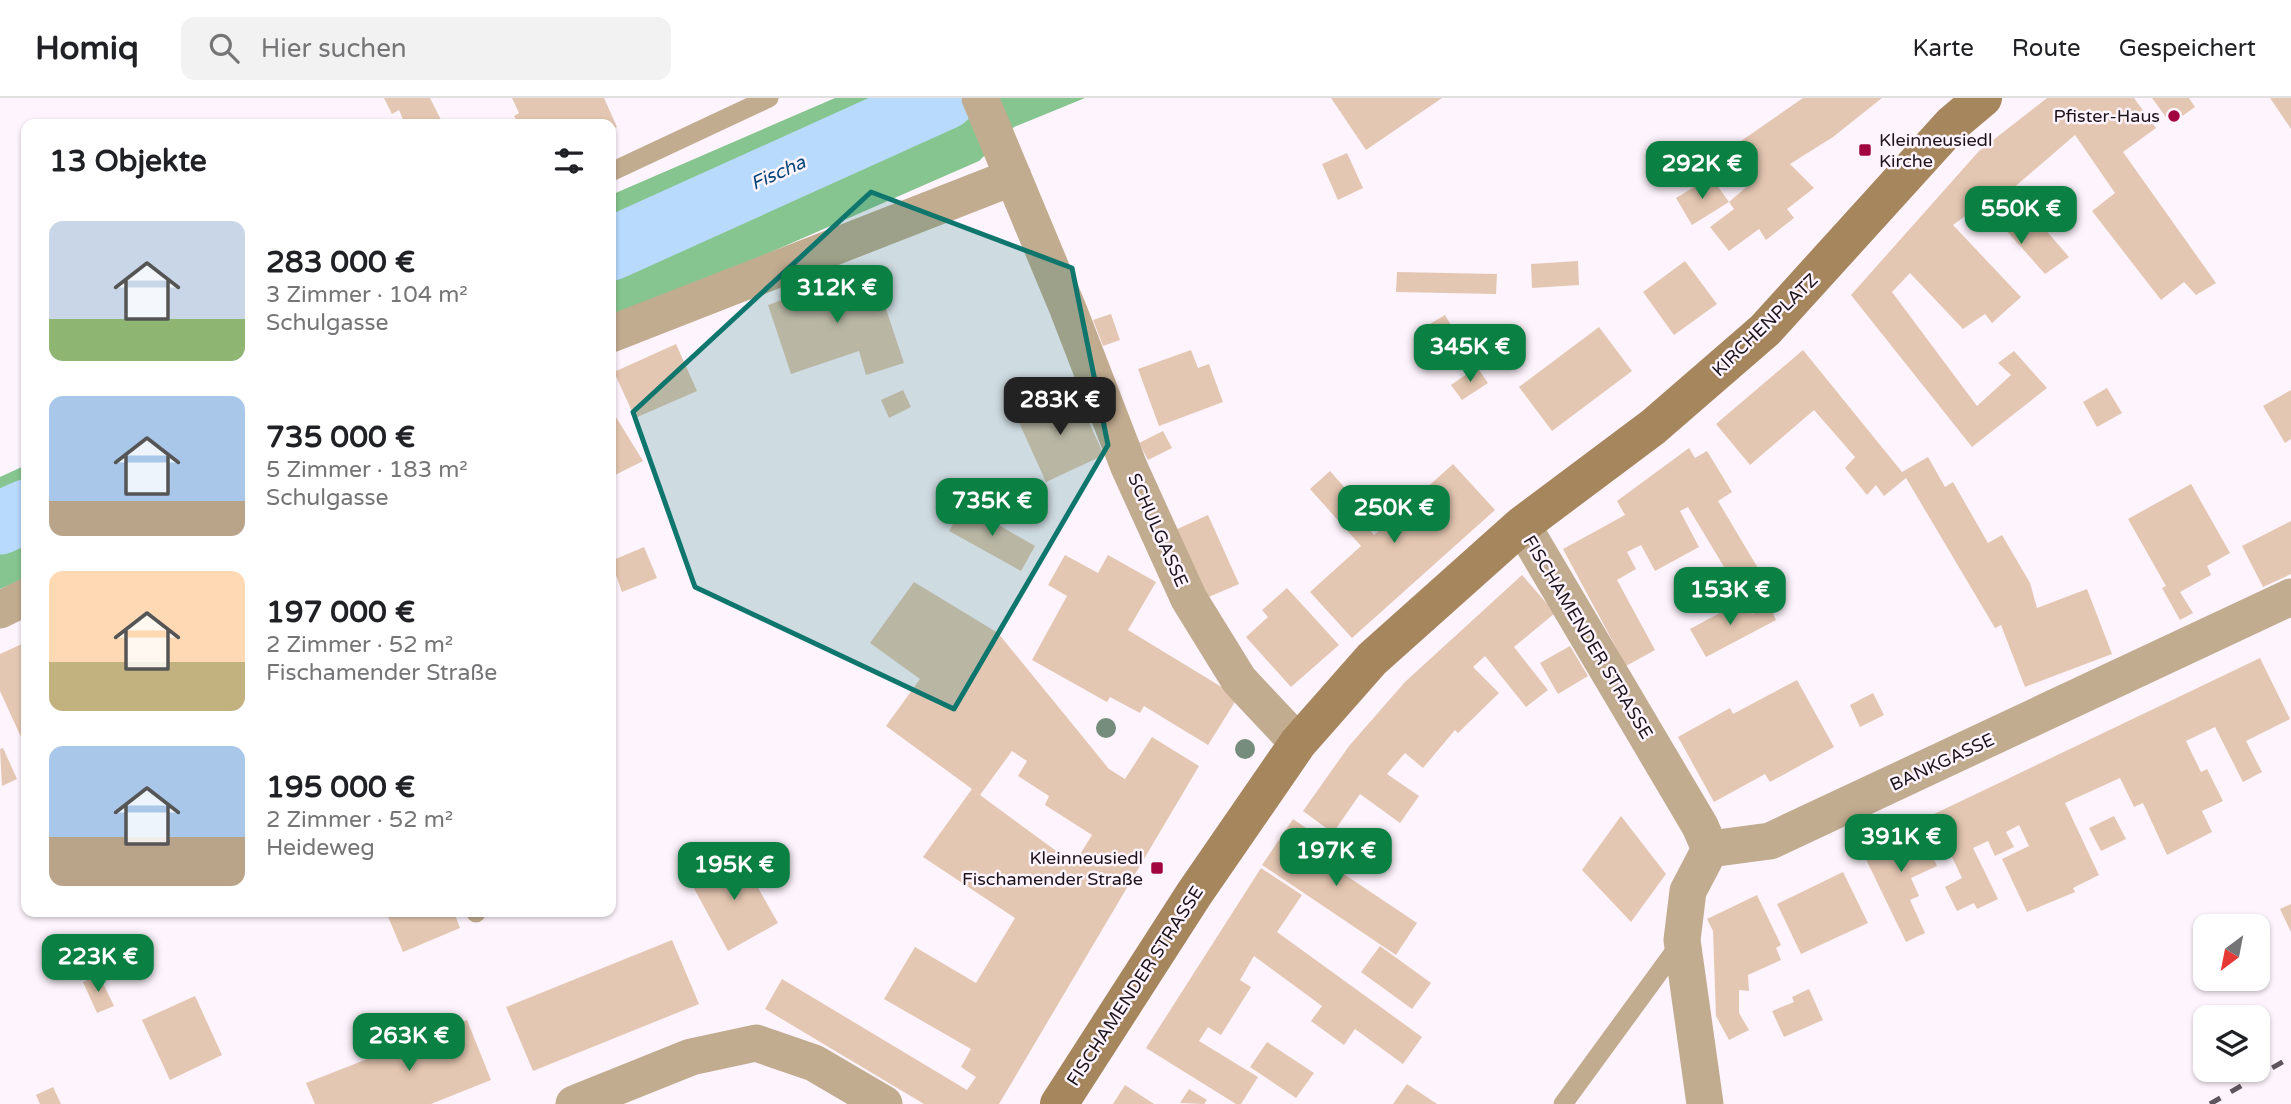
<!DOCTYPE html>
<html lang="de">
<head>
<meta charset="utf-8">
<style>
  :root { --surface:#fff; --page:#f2f2f2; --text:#202124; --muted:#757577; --line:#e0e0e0; --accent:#0b8043 }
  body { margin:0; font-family:"Varela Round",sans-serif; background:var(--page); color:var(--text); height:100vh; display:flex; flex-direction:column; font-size:26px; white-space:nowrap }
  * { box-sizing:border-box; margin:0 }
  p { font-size:23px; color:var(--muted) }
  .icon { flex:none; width:38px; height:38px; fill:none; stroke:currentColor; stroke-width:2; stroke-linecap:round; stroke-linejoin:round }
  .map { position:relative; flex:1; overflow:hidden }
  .sheet { position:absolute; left:21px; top:21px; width:595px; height:798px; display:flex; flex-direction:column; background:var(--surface); border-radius:14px; box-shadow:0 2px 5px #0004 }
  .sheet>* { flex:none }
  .needle { width:46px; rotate:212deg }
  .tools { position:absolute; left:2193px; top:816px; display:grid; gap:14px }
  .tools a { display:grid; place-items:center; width:77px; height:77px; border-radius:14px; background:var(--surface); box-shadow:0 2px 5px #0004; font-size:35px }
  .price { position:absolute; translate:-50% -60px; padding:0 16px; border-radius:14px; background:var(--accent); color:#fff; font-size:23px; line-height:46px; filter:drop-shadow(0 2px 4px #0008) }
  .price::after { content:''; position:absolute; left:50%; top:42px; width:21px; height:16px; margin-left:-10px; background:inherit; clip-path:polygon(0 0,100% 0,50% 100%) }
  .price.current { background:#222; color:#fff }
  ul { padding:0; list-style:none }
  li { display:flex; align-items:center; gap:21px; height:175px; padding:0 28px }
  li span { display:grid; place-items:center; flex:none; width:196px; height:140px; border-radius:14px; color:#555 }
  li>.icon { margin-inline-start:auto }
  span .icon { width:84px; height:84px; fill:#fffc; stroke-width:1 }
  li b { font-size:30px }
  h2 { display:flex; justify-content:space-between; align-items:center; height:84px; padding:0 28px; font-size:30px }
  header { display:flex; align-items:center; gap:42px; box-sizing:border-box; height:98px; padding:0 35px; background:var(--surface); border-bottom:2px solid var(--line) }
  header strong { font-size:33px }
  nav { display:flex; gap:38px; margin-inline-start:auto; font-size:24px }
  .search { width:490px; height:63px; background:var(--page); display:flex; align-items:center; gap:18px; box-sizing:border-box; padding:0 24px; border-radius:14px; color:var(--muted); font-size:26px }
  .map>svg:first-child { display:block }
  .forest { fill:#86c58f }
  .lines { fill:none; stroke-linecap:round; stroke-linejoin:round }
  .river { stroke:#b8dafd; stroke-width:63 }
  .building { fill:#e4c7b2; fill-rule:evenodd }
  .service { stroke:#c2ac90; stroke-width:19 }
  .minor { stroke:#c2ac90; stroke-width:37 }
  .secondary { stroke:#a6865d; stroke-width:38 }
  .rail { stroke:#5f555e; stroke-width:5; stroke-dasharray:12 12; stroke-linecap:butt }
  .tree { fill:#768c7d }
  .marked { fill:#0f766e; fill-opacity:0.2; stroke:#0f766e; stroke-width:5; stroke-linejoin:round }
  .poi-dot { fill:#a2043f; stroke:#fef4fd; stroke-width:2.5 }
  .labels { text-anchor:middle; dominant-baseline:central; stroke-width:5; stroke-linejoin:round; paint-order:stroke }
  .poi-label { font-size:18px; fill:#1c131b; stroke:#fef4fd; text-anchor:end }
  .street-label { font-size:18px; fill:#1c131b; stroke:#fef4fd }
  .water-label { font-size:19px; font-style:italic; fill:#034578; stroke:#fef4fd }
</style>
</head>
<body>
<header>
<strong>Homiq</strong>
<div class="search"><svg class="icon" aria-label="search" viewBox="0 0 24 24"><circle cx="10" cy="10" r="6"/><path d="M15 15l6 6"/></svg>Hier suchen</div>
<nav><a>Karte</a><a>Route</a><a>Gespeichert</a></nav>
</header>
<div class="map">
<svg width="2291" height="1006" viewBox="0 0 2291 1006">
  <rect width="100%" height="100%" fill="#fef4fd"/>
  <!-- forest -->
  <g class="forest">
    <polygon points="835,0 1085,0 1014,29 979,63 611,224 611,97"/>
    <polygon points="26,367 26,480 0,491 0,379"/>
  </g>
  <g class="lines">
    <!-- river -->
    <g class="river">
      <polyline points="611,151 945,0"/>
      <polyline points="0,425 26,413"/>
    </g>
  </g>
  <!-- building -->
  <g class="building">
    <polygon points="384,0 430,0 443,26 405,26 399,12 392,16"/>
    <polygon points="512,0 604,0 617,29 611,31 611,26 518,26 514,18 519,15"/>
    <polygon points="1331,0 1442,0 1366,52"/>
    <polygon points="1803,0 1882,0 1833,39 1790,66 1814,90 1787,111 1794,120 1766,142 1759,131 1729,153 1710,129 1734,111 1729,104 1751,85 1728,52"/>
    <polygon points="2047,0 2134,0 2156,30 2123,54 2216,185 2196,197 2184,184 2161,202 2092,113 2115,95 2075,37 2011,92 2069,159 2045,176 1989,113 1974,124 1969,115 1953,127 2021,199 1992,225 1985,216 1963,231 1910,175 1892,194 1977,308 2011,277 1998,265 2014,253 2047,290 1972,349 1851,197 1979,53"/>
    <polygon points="2152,0 2189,0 2195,9 2171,26"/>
    <polygon points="2270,0 2291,0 2291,31"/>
    <polygon points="1347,55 1363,90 1338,102 1322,66"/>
    <polygon points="1711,79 1729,104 1692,127 1676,100"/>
    <polygon points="1578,163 1579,187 1532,190 1531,166"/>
    <polygon points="1685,163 1717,206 1674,237 1643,194"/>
    <polygon points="872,169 904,265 866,277 859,253 791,276 768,207"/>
    <polygon points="1397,174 1497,176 1496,196 1396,194"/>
    <polygon points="1111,216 1120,242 1103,248 1093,222"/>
    <polygon points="1445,217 1468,256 1442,272 1418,233"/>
    <polygon points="1599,229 1632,273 1552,333 1519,289"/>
    <polygon points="676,246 697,293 635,320 614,274"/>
    <polygon points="1191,252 1198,270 1209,266 1223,304 1159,328 1138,271"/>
    <polygon points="1803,252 1902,374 1928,359 1945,389 1953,384 1988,445 2002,437 2030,485 2037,510 2087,491 2112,556 2025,589 2001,527 1995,530 1906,380 1884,398 1876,387 1867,397 1845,370 1855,359 1814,312 1750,367 1716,326"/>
    <polygon points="1477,269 1488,285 1462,302 1451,287"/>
    <polygon points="2107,290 2122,315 2097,329 2083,304"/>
    <polygon points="903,292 911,309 889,320 881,302"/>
    <polygon points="2291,292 2291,341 2285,345 2263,308"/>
    <polygon points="1075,294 1104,357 1046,384 1017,320"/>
    <polygon points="611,311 643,363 611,379"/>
    <polygon points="1163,333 1172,350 1148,362 1139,345"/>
    <polygon points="1689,350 1695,360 1707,353 1732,394 1718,403 1768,487 1744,502 1688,409 1680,413 1699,449 1655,473 1641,447 1627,454 1636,471 1617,482 1655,552 1626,568 1563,451 1625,417 1617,403"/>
    <polygon points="1453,366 1495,412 1352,540 1310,494 1361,448 1310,391 1330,373 1372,421 1365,427 1374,437"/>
    <polygon points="2191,386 2230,455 2207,468 2211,477 2180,494 2193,515 2180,522 2162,490 2166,488 2128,421"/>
    <polygon points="964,407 1035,448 1021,473 949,433"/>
    <polygon points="1208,417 1239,486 1204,501 1173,433"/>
    <polygon points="2291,423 2291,476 2263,489 2242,448"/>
    <polygon points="644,449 657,480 622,494 611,463"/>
    <polygon points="1065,457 1098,475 1108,457 1156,484 1128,532 1238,599 1208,647 1144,608 1140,615 1110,599 1107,604 1032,562 1067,498 1048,487"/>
    <polygon points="1522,477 1555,515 1514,549 1548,592 1526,609 1485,558 1473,569 1499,595 1458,635 1455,632 1423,670 1405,655 1387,676 1419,698 1400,725 1360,696 1333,735 1303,713 1349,648 1405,584"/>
    <path d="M914 484 998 535 1109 671 1125 681 1152 639 1199 668 999 1006H924L765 911 782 881 967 992 976 979 961 969 971 951 884 901 915 849 976 885 1015 820 923 759 972 691 886 628 920 581 870 545ZM1012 653 1027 663 1018 678 1049 698 1045 707 1092 737 1074 766 980 697Z"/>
    <polygon points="1287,490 1339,547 1291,589 1246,539 1268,519 1262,512"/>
    <polygon points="1744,502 1752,516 1769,507 1776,522 1706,559 1690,531"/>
    <polygon points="26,544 26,650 0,593 0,556"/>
    <polygon points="1570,548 1588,578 1558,596 1540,565"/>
    <polygon points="2260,560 2290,621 2246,643 2262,674 2243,684 2215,629 2186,643 2201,674 2207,671 2223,703 2202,713 2212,734 2167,757 2143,705 2134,709 2120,680 2065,705 2099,777 2073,790 2075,794 2027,814 2002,761 2029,748 2019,727 2006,734 2014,749 1995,758 1988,743 1973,750 1998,801 1977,811 1974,805 1957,813 1945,789 1962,780 1932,717"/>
    <polygon points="1797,582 1834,649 1770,684 1765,676 1714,704 1678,639 1730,610 1733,616"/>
    <polygon points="1873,595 1884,617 1860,629 1850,607"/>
    <polygon points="3,650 17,681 2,688 0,651"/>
    <polygon points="1621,718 1666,776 1631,824 1582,772"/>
    <polygon points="2114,718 2126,741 2101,753 2089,730"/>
    <polygon points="1293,721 1326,744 1317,758 1417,825 1396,857 1262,767"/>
    <polygon points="1916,724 1937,768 1911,780 1919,798 1910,802 1925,835 1906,844 1861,751"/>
    <polygon points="739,756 778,825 728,853 690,783"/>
    <polygon points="1261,770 1302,797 1277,834 1422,939 1403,966 1355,931 1344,947 1311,923 1322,908 1254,858 1240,882 1251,889 1221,937 1208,929 1199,943 1258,979 1241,1006 1236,1006 1146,950"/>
    <polygon points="1843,774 1868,825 1801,856 1777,806"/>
    <polygon points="1757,797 1781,847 1776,850 1781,862 1748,877 1749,893 1739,892 1739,915 1749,932 1729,942 1716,918 1713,833 1707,821"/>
    <polygon points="2291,806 2291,834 2280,811"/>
    <polygon points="386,814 454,814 460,830 403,854"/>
    <polygon points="672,842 699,906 533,973 506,909"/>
    <polygon points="1380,848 1431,885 1412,911 1361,874"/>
    <polygon points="99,877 114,908 97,915 83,884"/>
    <polygon points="1809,891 1823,922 1784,939 1772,913 1794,904 1792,899"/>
    <polygon points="195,898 222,957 170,982 142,922"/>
    <polygon points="467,922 491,982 431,1006 315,1006 306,985"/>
    <polygon points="1267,944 1314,975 1296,1000 1250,969"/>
    <polygon points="1407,986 1437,1006 1393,1006"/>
    <polygon points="1125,987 1154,1006 1113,1006"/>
    <polygon points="53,989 61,1006 40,1006 36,997"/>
    <polygon points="1189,991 1207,1002 1204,1006 1180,1005"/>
  </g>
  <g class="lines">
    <!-- service -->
    <g class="service">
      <polyline points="611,74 769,0"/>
      <polyline points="476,814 476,815"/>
      <polyline points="1563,1006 1682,843"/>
    </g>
    <!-- minor -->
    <g class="minor">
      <polyline points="980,0 1068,211 1129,369 1189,501 1239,582 1298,645"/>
      <polyline points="611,236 1013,79"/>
      <polyline points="1522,427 1700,728 1710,751"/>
      <polyline points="0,512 26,499"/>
      <polyline points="1710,751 1770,743 2291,499"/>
      <polyline points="574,1006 691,959 756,945 814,965 884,1006"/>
      <polyline points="1705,1006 1682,842 1688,793 1710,751"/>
    </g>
    <!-- secondary -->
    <polyline class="secondary" points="1059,1006 1194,796 1298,645 1372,561 1522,427 1653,329 1765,232 1952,26 1983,0"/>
    <!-- rail -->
    <polyline class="rail" points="2210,1006 2291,959"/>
  </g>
  <!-- trees -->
  <g class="tree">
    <circle cx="1106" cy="630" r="10"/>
    <circle cx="1245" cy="651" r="10"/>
  </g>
  <!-- marked area -->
  <path class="marked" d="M871 94 1072 170 1108 347 954 611 695 489 633 314Z"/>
  <!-- markers -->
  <g class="poi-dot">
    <circle cx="2174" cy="18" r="7"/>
    <rect x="1858" y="45" width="14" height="14" rx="3.5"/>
    <rect x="1150" y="763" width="14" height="14" rx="3.5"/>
  </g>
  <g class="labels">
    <!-- poi labels -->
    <g class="poi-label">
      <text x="2160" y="18">Pfister-Haus</text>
      <text x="1879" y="42" text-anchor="start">Kleinneusiedl<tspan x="1879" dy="21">Kirche</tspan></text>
      <text x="1143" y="760">Kleinneusiedl<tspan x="1143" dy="21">Fischamender Straße</tspan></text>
    </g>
    <!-- street labels -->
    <g class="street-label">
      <text transform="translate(1765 227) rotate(-44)">KIRCHENPLATZ</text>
      <text transform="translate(1158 432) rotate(66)">SCHULGASSE</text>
      <text transform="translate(1588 539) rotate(59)">FISCHAMENDER STRASSE</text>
      <text transform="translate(1942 664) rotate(-25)">BANKGASSE</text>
      <text transform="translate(1135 888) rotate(-57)">FISCHAMENDER STRASSE</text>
    </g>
    <!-- water labels -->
    <g class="water-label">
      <text transform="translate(778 75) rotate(-24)">Fischa</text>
    </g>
  </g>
</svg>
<div class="tools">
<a><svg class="needle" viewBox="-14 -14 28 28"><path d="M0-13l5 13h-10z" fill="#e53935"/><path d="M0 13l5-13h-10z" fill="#757577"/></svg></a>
<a><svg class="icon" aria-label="layers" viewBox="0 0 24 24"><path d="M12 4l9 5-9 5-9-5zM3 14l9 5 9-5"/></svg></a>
</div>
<b class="price" style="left:1702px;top:103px">292K €</b>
<b class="price" style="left:2021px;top:148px">550K €</b>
<b class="price" style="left:837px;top:227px">312K €</b>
<b class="price" style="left:1470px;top:286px">345K €</b>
<b class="price current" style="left:1060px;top:339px">283K €</b>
<b class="price" style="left:992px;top:440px">735K €</b>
<b class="price" style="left:1394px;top:447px">250K €</b>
<b class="price" style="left:1730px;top:529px">153K €</b>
<b class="price" style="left:1901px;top:776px">391K €</b>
<b class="price" style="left:1336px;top:790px">197K €</b>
<b class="price" style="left:734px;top:804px">195K €</b>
<b class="price" style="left:98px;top:896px">223K €</b>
<b class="price" style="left:409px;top:975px">263K €</b>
<section class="sheet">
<h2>13 Objekte<svg class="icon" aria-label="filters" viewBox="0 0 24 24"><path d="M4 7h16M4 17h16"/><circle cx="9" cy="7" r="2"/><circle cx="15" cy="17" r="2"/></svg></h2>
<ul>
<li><span style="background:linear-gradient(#c9d6e8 70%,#8fb573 0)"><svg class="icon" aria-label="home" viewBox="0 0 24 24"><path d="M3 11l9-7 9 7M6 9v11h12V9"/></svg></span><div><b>283 000 €</b><p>3 Zimmer · 104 m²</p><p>Schulgasse</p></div></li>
<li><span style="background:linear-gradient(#a9c7e8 75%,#b9a48a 0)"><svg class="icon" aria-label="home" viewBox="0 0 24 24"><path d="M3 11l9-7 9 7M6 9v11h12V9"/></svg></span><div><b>735 000 €</b><p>5 Zimmer · 183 m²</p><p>Schulgasse</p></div></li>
<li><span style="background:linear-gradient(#ffd9b3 65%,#c2b280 0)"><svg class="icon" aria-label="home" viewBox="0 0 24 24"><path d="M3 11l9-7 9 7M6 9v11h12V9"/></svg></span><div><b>197 000 €</b><p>2 Zimmer · 52 m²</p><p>Fischamender Straße</p></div></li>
<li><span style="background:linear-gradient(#a9c7e8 65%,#b9a48a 0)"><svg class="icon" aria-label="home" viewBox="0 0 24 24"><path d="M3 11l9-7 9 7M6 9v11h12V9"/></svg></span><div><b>195 000 €</b><p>2 Zimmer · 52 m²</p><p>Heideweg</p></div></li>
</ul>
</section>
</div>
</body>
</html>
